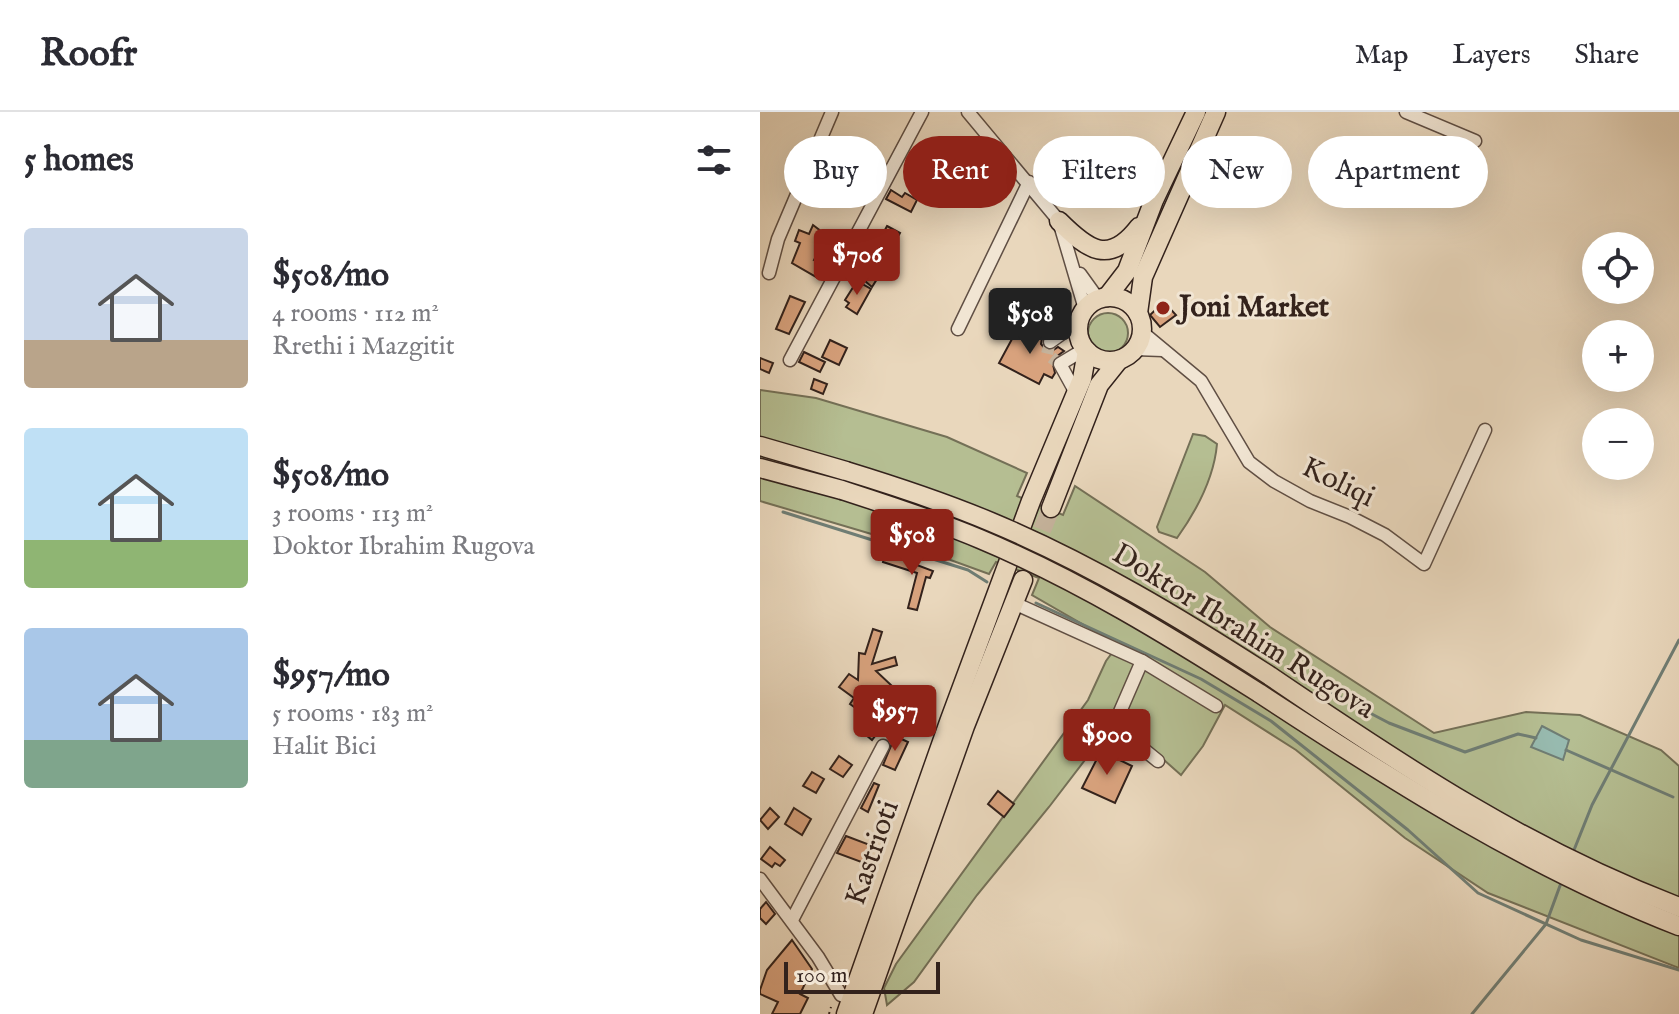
<!DOCTYPE html>
<html lang="en">
<head>
<meta charset="utf-8">
<style>
  :root { --surface:#fff; --page:#f7f7f7; --text:#2b2b33; --muted:#7c7c81; --line:#e1e1e2; --accent:#8f2418 }
  body { margin:0; font-family:"IM FELL English",serif; background:var(--page); color:var(--text); height:100vh; display:flex; flex-direction:column; font-size:30px; white-space:nowrap }
  * { box-sizing:border-box; margin:0 }
  p { font-size:26px; color:var(--muted) }
  .icon { flex:none; width:44px; height:44px; fill:none; stroke:currentColor; stroke-width:2; stroke-linecap:round; stroke-linejoin:round }
  .map { position:relative; flex:1; overflow:hidden }
  .side { display:flex; flex-direction:column; background:var(--surface); width:760px }
  .side>* { flex:none }
  .banner { position:absolute; left:24px; top:24px; width:760px; height:72px; display:flex; gap:16px }
  .controls { position:absolute; left:822px; top:120px; display:grid; gap:16px }
  .controls a { display:grid; place-items:center; width:72px; height:72px; border-radius:50%; background:var(--surface); box-shadow:0 8px 32px #0002; font-size:40px }
  .scale { position:absolute; left:24px; bottom:20px; width:156px; box-sizing:border-box; padding-left:8px; border:4px solid #33221c; border-top:0; font-size:22px; line-height:28px; white-space:nowrap; color:#33221c; -webkit-text-stroke:6px #f1e5d3; paint-order:stroke }
  .price { position:absolute; translate:-50% -68px; padding:0 18px; border-radius:8px; background:var(--accent); color:#fff; font-size:26px; line-height:52px; filter:drop-shadow(0 2px 4px #0008) }
  .price::after { content:''; position:absolute; left:50%; top:48px; width:24px; height:18px; margin-left:-12px; background:inherit; clip-path:polygon(0 0,100% 0,50% 100%) }
  .price.selected { background:#222; color:#fff }
  ul { padding:0; list-style:none }
  li { display:flex; align-items:center; gap:24px; height:200px; padding:0 24px }
  li span { display:grid; place-items:center; flex:none; width:224px; height:160px; border-radius:8px; color:#555 }
  li>.icon { margin-inline-start:auto }
  span .icon { width:96px; height:96px; fill:#fffc; stroke-width:1 }
  li b { font-size:34px }
  h2 { display:flex; justify-content:space-between; align-items:center; height:96px; padding:0 24px; font-size:34px }
  .tag { padding:0 28px; border-radius:36px; background:var(--surface); box-shadow:0 8px 32px #0002; font-size:28px; line-height:72px }
  .tag.selected { background:var(--accent); color:#fff }
  header { display:flex; align-items:center; gap:48px; box-sizing:border-box; height:112px; padding:0 40px; background:var(--surface); border-bottom:2px solid var(--line) }
  header strong { font-size:38px }
  nav { display:flex; gap:44px; margin-inline-start:auto; font-size:28px }
  main { display:flex; flex:1; min-height:0 }
  .map>svg:first-child { display:block }
  .green { fill:#b5be92; stroke:#747057; stroke-width:2 }
  .water { fill:#97baaf; stroke:#6f7d74; stroke-width:2 }
  .lines { fill:none; stroke-linecap:round; stroke-linejoin:round }
  .stream { stroke:#6f7d74; stroke-width:3 }
  .building { fill:#d8a27d; stroke:#33221c; stroke-width:2 }
  .minor-tunnel { stroke:#c5b39c; stroke-width:12; stroke-dasharray:12 6; stroke-linecap:butt }
  .highway-tunnel { stroke:#c5b39c; stroke-width:18; stroke-dasharray:18 9; stroke-linecap:butt }
  .minor-casing { stroke:#604f44; stroke-width:15 }
  .highway-casing { stroke:#33221c; stroke-width:21 }
  .path { stroke:#33221c; stroke-width:2; stroke-dasharray:2 4; stroke-linecap:butt }
  .minor { stroke:#f1e5d3; stroke-width:12 }
  .highway { stroke:#e9d7bc; stroke-width:18 }
  .highway-bridge-casing { stroke:#33221c; stroke-width:21; stroke-linecap:butt }
  .highway-bridge { stroke:#e9d7bc; stroke-width:18 }
  .poi-dot { fill:#8f2418; stroke:#f1e5d3; stroke-width:3 }
  .labels { text-anchor:middle; dominant-baseline:central; stroke-width:6; stroke-linejoin:round; paint-order:stroke }
  .poi-label { font-size:30px; font-weight:bold; fill:#33221c; stroke:#f1e5d3; text-anchor:start }
  .street-label { font-size:30px; fill:#33221c; stroke:#f1e5d3 }
</style>
</head>
<body>
<header>
<strong>Roofr</strong>
<nav><a>Map</a><a>Layers</a><a>Share</a></nav>
</header>
<main>
<section class="side">
<h2>5 homes<svg class="icon" aria-label="filters" viewBox="0 0 24 24"><path d="M4 7h16M4 17h16"/><circle cx="9" cy="7" r="2"/><circle cx="15" cy="17" r="2"/></svg></h2>
<ul>
<li><span style="background:linear-gradient(#c9d6e8 70%,#b9a48a 0)"><svg class="icon" aria-label="home" viewBox="0 0 24 24"><path d="M3 11l9-7 9 7M6 9v11h12V9"/></svg></span><div><b>$508/mo</b><p>4 rooms · 112 m²</p><p>Rrethi i Mazgitit</p></div></li>
<li><span style="background:linear-gradient(#bfe0f5 70%,#8fb573 0)"><svg class="icon" aria-label="home" viewBox="0 0 24 24"><path d="M3 11l9-7 9 7M6 9v11h12V9"/></svg></span><div><b>$508/mo</b><p>3 rooms · 113 m²</p><p>Doktor Ibrahim Rugova</p></div></li>
<li><span style="background:linear-gradient(#a9c7e8 70%,#7fa58c 0)"><svg class="icon" aria-label="home" viewBox="0 0 24 24"><path d="M3 11l9-7 9 7M6 9v11h12V9"/></svg></span><div><b>$957/mo</b><p>5 rooms · 183 m²</p><p>Halit Bici</p></div></li>
</ul>
</section>
<div class="map">
<svg width="919" height="902" viewBox="0 0 919 902">
  <rect width="100%" height="100%" fill="#e9d7bc"/>
  <filter id="stains"><feTurbulence type="fractalNoise" baseFrequency=".0025" numOctaves="4"/><feColorMatrix values="0 0 0 0 .2 0 0 0 0 .09 0 0 0 0 .02 0 0 0 .5 -.17"/></filter>
  <radialGradient id="worn" r=".72"><stop offset=".6" stop-color="#630" stop-opacity="0"/><stop offset="1" stop-color="#630" stop-opacity=".3"/></radialGradient>
  <!-- green -->
  <g class="green">
    <circle cx="348" cy="221" r="20"/>
    <polygon points="0,278 56,286 187,325 267,361 257,384 303,403 315,374 445,460 510,515 674,621 766,600 820,603 901,638 919,654 919,856 728,781 645,726 536,638 465,593 443,634 421,663 352,602 328,644 289,695 217,783 154,870 127,893 124,876 136,852 328,588 346,549 352,541 402,558 272,483 279,466 236,450 229,462 152,434 0,389"/>
    <path d="M433 322 445 324 457 332C454 366 437 398 417 426L399 420 397 415Z"/>
  </g>
  <!-- water -->
  <polygon class="water" points="782,614 809,628 803,648 771,635"/>
  <g class="lines">
    <!-- stream -->
    <g class="stream">
      <polyline points="23,400 208,458 227,470"/>
      <polyline points="276,491 441,567 511,609 648,718 718,781 821,828 919,858"/>
      <polyline points="568,579 629,611 705,640 758,622 776,626"/>
      <polyline points="806,638 913,685"/>
      <polyline points="814,738 832,693 919,528"/>
      <polyline points="712,902 786,812 801,771"/>
    </g>
  </g>
  <!-- building -->
  <g class="building">
    <polygon points="168,30 183,38 176,50 162,43"/>
    <polygon points="82,33 95,39 91,48 112,62 109,67 105,64 103,68 74,49"/>
    <polygon points="64,66 78,73 72,86 58,79"/>
    <polygon points="131,78 142,85 145,81 157,88 151,100 126,87"/>
    <polygon points="53,113 79,133 73,141 63,132 54,148 65,153 58,166 32,151 40,131 35,129 39,118 49,122"/>
    <polygon points="127,114 140,121 125,149 112,142"/>
    <polygon points="93,154 117,167 112,175 91,157"/>
    <polygon points="97,169 111,177 97,202 86,195 89,191 85,188"/>
    <polygon points="30,184 45,190 29,222 16,217"/>
    <polygon points="404,190 416,203 400,215 390,203"/>
    <polygon points="259,214 282,226 281,232 286,238 292,239 298,235 304,239 292,248 295,261 292,266 284,262 279,272 239,251"/>
    <polygon points="70,228 87,236 79,253 62,245"/>
    <polygon points="44,240 65,250 60,260 39,250"/>
    <polygon points="0,246 13,251 9,261 0,257"/>
    <polygon points="54,267 67,272 63,282 51,277"/>
    <polygon points="125,441 173,459 170,466 166,465 157,498 148,496 157,461 123,450"/>
    <polygon points="113,517 122,520 112,552 135,545 137,553 116,559 131,573 116,590 127,598 124,602 139,613 132,622 122,615 112,628 99,617 108,605 90,592 94,586 79,575 89,562 98,568 99,541 105,542"/>
    <polygon points="135,624 148,630 135,658 123,653"/>
    <polygon points="341,639 372,654 355,691 322,676"/>
    <polygon points="79,644 92,653 83,665 70,657"/>
    <polygon points="52,660 64,667 56,681 43,674"/>
    <polygon points="114,671 119,673 108,700 101,696"/>
    <polygon points="238,679 254,692 244,705 228,692"/>
    <polygon points="10,696 19,705 8,717 0,708"/>
    <polygon points="34,696 51,707 42,723 25,712"/>
    <polygon points="86,724 110,733 104,751 77,741"/>
    <polygon points="10,735 25,748 20,754 15,751 12,755 1,747"/>
    <polygon points="6,790 15,802 6,812 0,806 0,797"/>
    <polygon points="32,828 52,857 40,882 48,886 40,902 12,902 18,890 0,882 0,878 7,858"/>
  </g>
  <g class="lines">
    <!-- minor-tunnel -->
    <polyline class="minor-tunnel" points="290,230 287,242 300,252"/>
    <!-- highway-tunnel -->
    <polyline class="highway-tunnel" points="272,443 291,396"/>
    <!-- minor casing -->
    <g class="minor-casing">
      <g id="minor">
        <polyline points="208,0 299,109 325,197"/>
        <polyline points="646,0 715,29"/>
        <polyline points="9,161 18,127 72,0"/>
        <polyline points="320,162 338,187"/>
        <polyline points="198,217 269,70"/>
        <polyline points="382,220 441,269 489,350 514,369 550,389 590,405 625,423 664,452 725,318"/>
        <polyline points="290,230 318,210"/>
        <polyline points="375,237 403,238"/>
        <polyline points="30,248 162,0"/>
        <polyline points="316,281 300,252 325,237"/>
        <polyline points="254,491 382,549 456,594"/>
        <polyline points="382,549 356,609 366,623 398,649"/>
        <polyline points="0,767 58,845 81,883 91,887"/>
        <polyline points="32,808 123,634"/>
      </g>
    </g>
    <!-- highway casing -->
    <g class="highway-casing">
      <g id="highway">
        <path d="M299 109C328 138 349 154 379 115"/>
        <circle cx="350" cy="217" r="32"/>
        <polyline points="347,185 367,159 394,88 436,0"/>
        <polyline points="378,201 383,165 456,0"/>
        <polyline points="0,334 86,359"/>
        <polyline points="0,356 82,378"/>
        <polyline points="291,396 339,273 359,248"/>
        <path d="M510 564C644 655 767 737 919 795"/>
        <path d="M499 581C633 669 768 755 919 814"/>
        <polyline points="86,902 189,610 271,389 322,267 327,239"/>
        <polyline points="103,902 205,614 263,468"/>
      </g>
    </g>
    <!-- path -->
    <polyline class="path" points="69,902 71,895"/>
    <!-- minor -->
    <use href="#minor" class="minor"/>
    <!-- highway -->
    <use href="#highway" class="highway"/>
    <!-- highway-bridge casing -->
    <g class="highway-bridge-casing">
      <g id="highway-bridge">
        <path d="M86 359C135 374 184 390 231 410 329 451 422 507 510 564"/>
        <path d="M82 378C128 393 175 408 220 427 318 468 409 524 499 581"/>
      </g>
    </g>
    <!-- highway-bridge -->
    <use href="#highway-bridge" class="highway-bridge"/>
  </g>
  <!-- markers -->
  <circle class="poi-dot" cx="403" cy="196" r="8"/>
  <g class="labels">
    <!-- poi labels -->
    <g class="poi-label">
      <text x="419" y="196">Joni Market</text>
    </g>
    <!-- street labels -->
    <g class="street-label">
      <text transform="translate(578 371) rotate(26)">Koliqi</text>
      <text transform="translate(483 520) rotate(32)">Doktor Ibrahim Rugova</text>
      <text transform="translate(113 741) rotate(-71)">Kastrioti</text>
    </g>
  </g>
  <rect width="100%" height="100%" filter="url(#stains)"/>
  <rect width="100%" height="100%" fill="url(#worn)"/>
</svg>
<div class="controls">
<a><svg class="icon" aria-label="locate" viewBox="0 0 24 24"><circle cx="12" cy="12" r="6"/><path d="M12 2v4M12 18v4M2 12h4M18 12h4"/></svg></a>
<a>+</a>
<a>−</a>
</div>
<div class="scale">100 m</div>
<b class="price" style="left:97px;top:185px">$706</b>
<b class="price selected" style="left:270px;top:244px">$508</b>
<b class="price" style="left:152px;top:465px">$508</b>
<b class="price" style="left:135px;top:641px">$957</b>
<b class="price" style="left:347px;top:665px">$900</b>
<div class="banner">
<a class="tag">Buy</a>
<a class="tag selected">Rent</a>
<a class="tag">Filters</a>
<a class="tag">New</a>
<a class="tag">Apartment</a>
</div>
</div>
</main>
</body>
</html>
